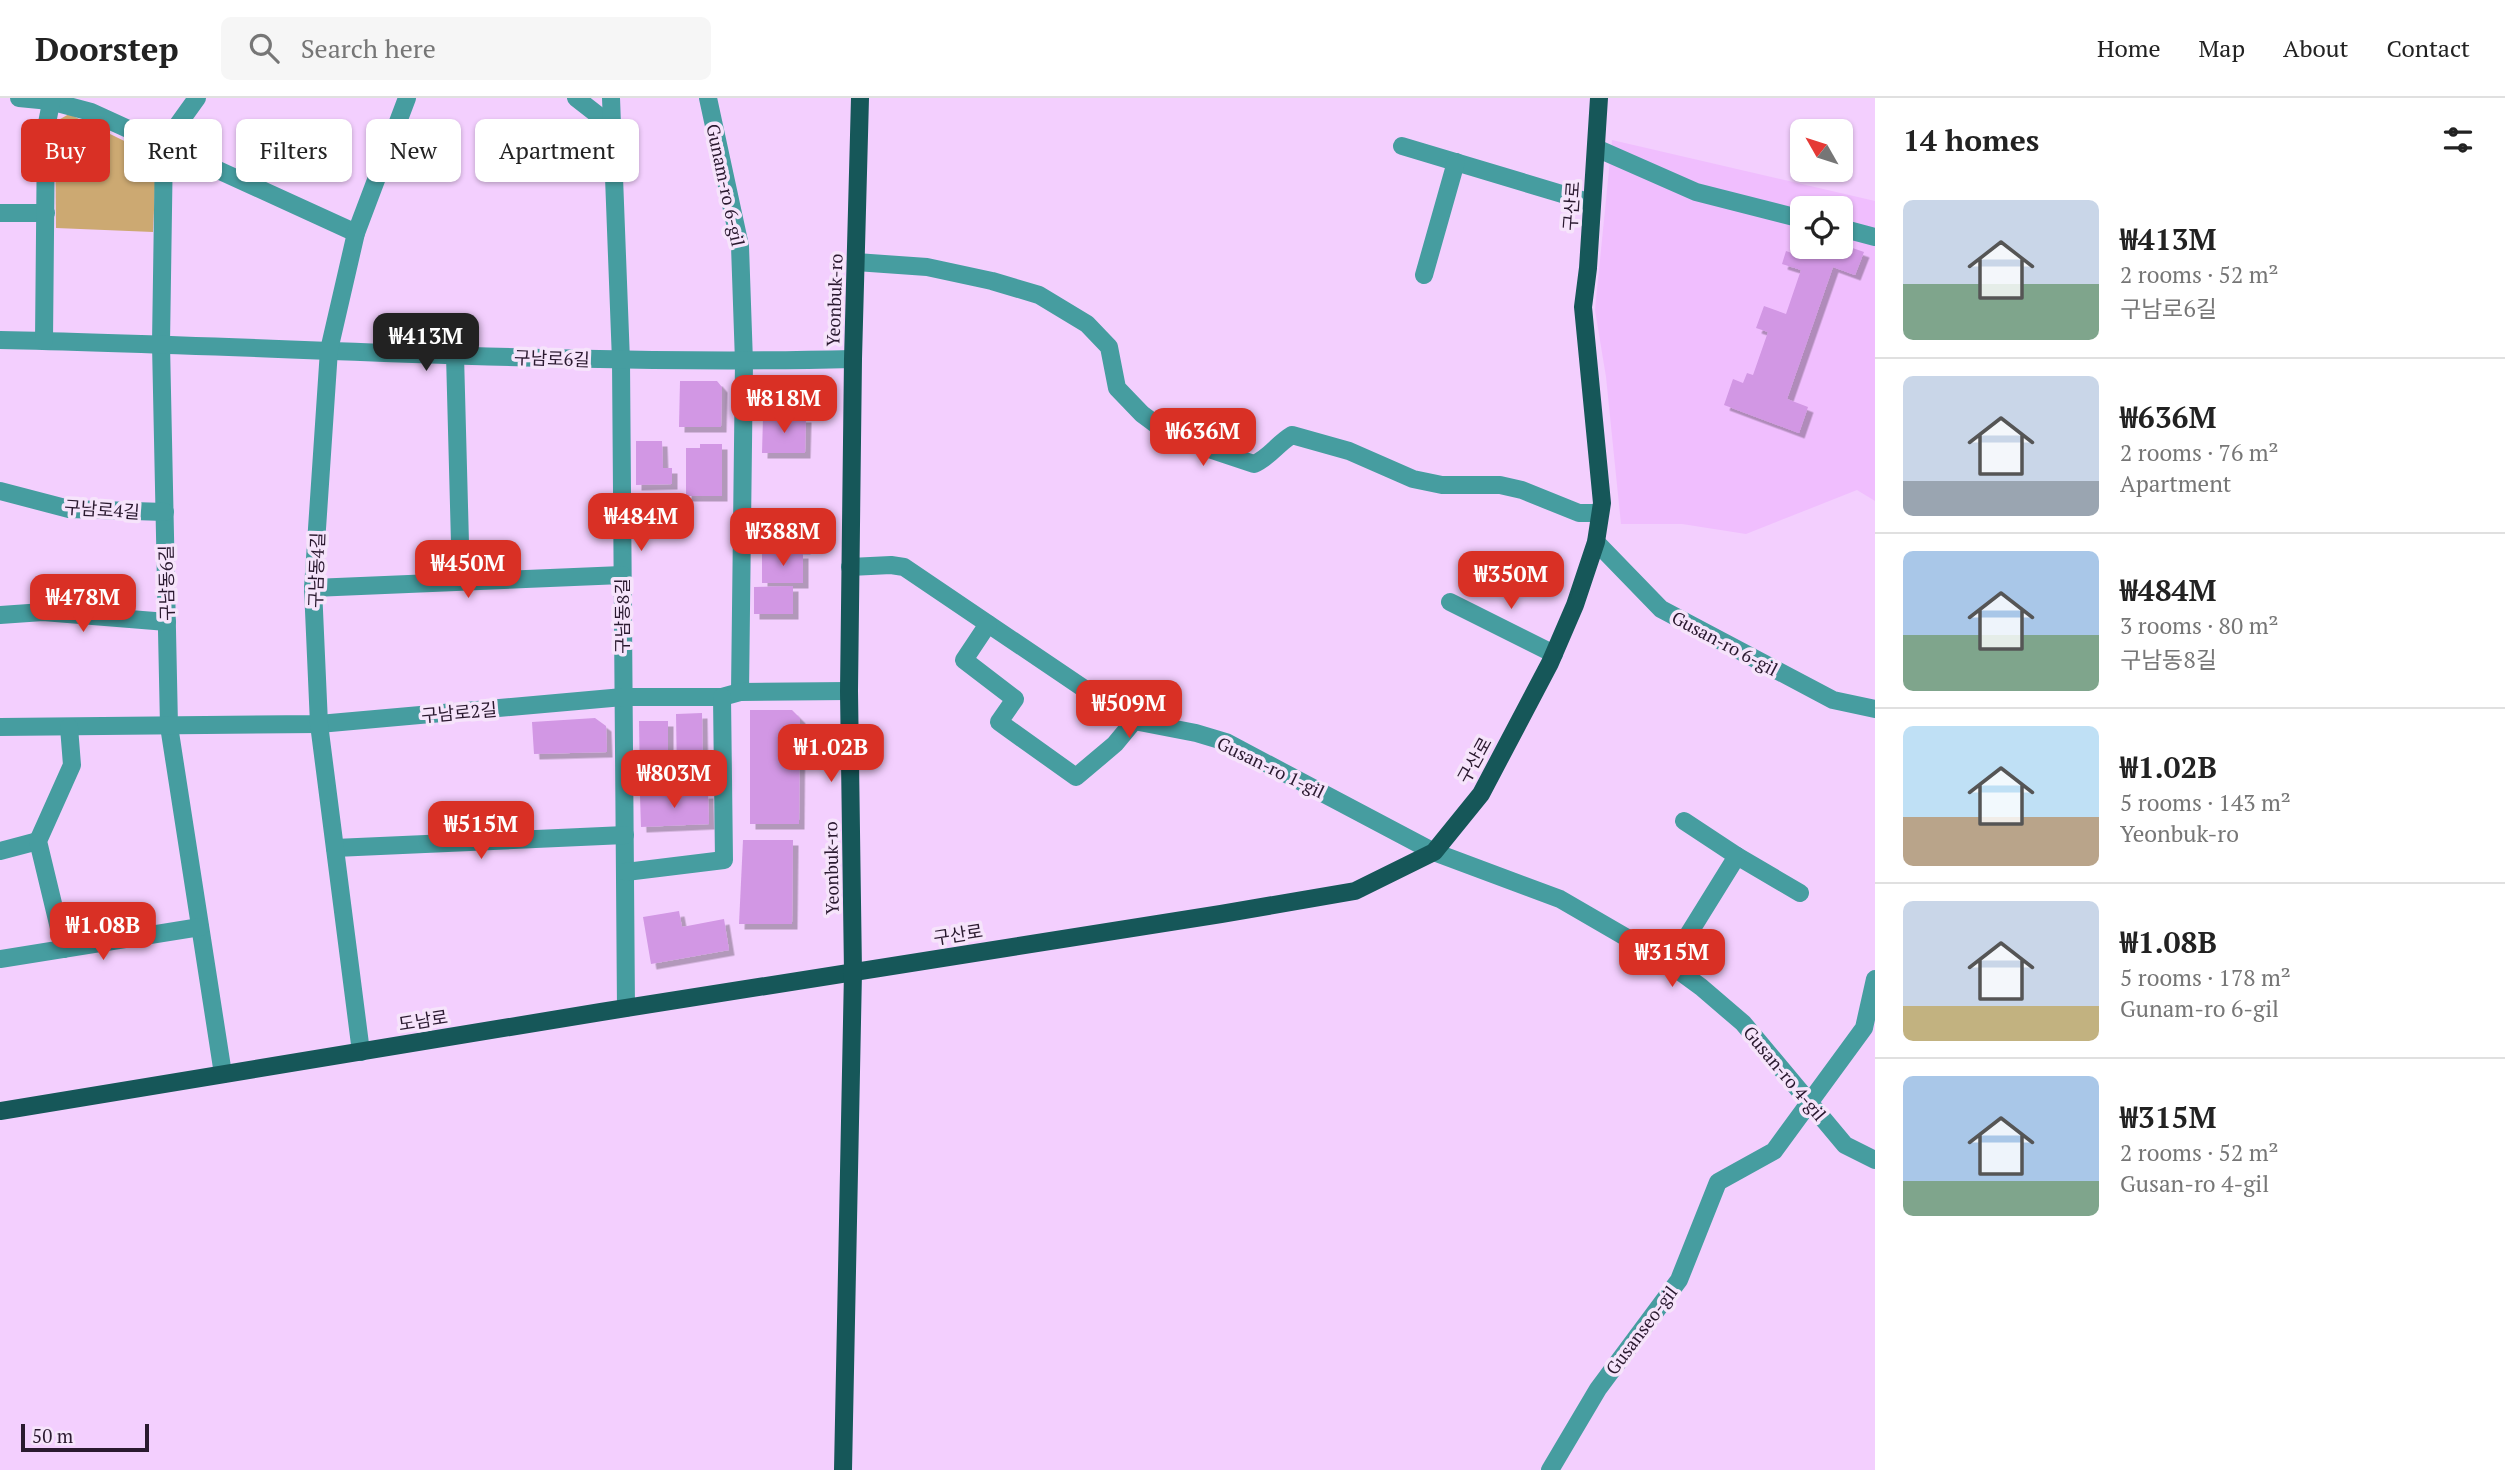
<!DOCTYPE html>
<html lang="en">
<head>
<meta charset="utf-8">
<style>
  :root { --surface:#fff; --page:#f6f6f6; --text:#222; --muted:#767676; --line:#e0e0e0; --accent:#d93025 }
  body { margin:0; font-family:"PT Serif","Noto Sans KR",serif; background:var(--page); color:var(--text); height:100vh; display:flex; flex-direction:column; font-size:26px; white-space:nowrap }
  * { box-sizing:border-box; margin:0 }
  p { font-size:23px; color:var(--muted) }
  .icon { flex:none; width:38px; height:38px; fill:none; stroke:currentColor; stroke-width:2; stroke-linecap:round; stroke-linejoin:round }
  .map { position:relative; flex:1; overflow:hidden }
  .panel { display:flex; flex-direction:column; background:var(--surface); width:630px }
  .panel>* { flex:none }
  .guide { position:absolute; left:21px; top:21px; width:665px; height:63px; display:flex; gap:14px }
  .needle { width:46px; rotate:309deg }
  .buttons { position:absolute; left:1790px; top:21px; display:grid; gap:14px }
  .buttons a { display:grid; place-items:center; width:63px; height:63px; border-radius:10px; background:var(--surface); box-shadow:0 2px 5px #0004; font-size:35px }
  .scale { position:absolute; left:21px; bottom:18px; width:128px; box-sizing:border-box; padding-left:7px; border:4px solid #2a192f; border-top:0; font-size:19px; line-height:24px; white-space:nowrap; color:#2a192f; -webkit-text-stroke:5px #f6e4fb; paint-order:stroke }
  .price { position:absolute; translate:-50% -60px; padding:0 16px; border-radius:14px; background:var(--accent); color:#fff; font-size:23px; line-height:46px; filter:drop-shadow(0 2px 4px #0008) }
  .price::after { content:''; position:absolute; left:50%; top:42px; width:21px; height:16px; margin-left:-10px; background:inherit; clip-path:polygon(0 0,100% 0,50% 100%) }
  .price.active { background:#222; color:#fff }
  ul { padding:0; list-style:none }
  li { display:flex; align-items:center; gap:21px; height:175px; padding:0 28px }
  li+li { border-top:2px solid var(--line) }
  li span { display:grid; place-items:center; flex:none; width:196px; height:140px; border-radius:10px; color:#555 }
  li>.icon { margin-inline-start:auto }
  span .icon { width:84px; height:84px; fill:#fffc; stroke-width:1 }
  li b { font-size:30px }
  h2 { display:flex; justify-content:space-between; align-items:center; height:84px; padding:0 28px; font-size:30px }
  .pill { padding:0 24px; border-radius:10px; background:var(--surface); box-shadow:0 2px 5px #0004; font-size:24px; line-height:63px }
  .pill.active { background:var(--accent); color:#fff }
  header { display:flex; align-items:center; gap:42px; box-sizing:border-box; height:98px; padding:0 35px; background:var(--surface); border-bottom:2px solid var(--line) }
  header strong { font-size:33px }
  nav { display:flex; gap:38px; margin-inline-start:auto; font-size:24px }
  .search { width:490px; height:63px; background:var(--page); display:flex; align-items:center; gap:18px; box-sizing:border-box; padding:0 24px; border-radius:10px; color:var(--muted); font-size:26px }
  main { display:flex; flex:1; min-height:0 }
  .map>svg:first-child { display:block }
  .built { fill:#f0befe; fill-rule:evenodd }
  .green { fill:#cca972 }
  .building { fill:#d297e4; filter:url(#shadow) }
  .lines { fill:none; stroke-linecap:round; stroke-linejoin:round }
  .minor { stroke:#469da0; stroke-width:18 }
  .major { stroke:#165759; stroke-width:18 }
  .labels { text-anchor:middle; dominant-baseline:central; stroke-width:7; stroke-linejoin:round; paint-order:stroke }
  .street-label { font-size:18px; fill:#2a192f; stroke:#f6e4fb }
</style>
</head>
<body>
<header>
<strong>Doorstep</strong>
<div class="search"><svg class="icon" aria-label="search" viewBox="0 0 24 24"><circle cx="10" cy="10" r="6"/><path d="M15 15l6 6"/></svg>Search here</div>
<nav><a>Home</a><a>Map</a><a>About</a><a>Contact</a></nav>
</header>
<main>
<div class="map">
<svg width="1875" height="1372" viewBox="0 0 1875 1372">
  <defs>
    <filter id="shadow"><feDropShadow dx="5.5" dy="5.5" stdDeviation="0" flood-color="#0004"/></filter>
  </defs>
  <rect width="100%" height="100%" fill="#f3cffe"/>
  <!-- built -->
  <path class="built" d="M1612 42 1875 103V403L1857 392 1746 436 1682 426H1621L1606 279 1595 212ZM1802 110H1841V149H1802Z"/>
  <!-- green -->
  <polygon class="green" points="69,16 151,56 156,67 153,134 56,130 55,24"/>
  <!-- building -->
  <g class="building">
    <polygon points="1841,146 1864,154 1855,177 1833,169 1787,301 1808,309 1799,335 1724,307 1733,281 1743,285 1747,275 1753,277 1768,234 1756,230 1764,208 1786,216 1801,172 1782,166 1786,153 1798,157 1801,149 1841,149"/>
    <polygon points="680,283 717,283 722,289 721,329 679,329"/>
    <polygon points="763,319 806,319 805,355 762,355"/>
    <polygon points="636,343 662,343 663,370 672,370 672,386 636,387"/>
    <polygon points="700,346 722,346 722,398 686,398 686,350 700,350"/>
    <polygon points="768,410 805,410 805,451 767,450"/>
    <polygon points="803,455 803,485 762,485 762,456"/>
    <polygon points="793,488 793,516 754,516 754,489"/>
    <polygon points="750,612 792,612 800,620 799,726 750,726"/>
    <polygon points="702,615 703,677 677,677 676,616"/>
    <polygon points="595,620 606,628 607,654 534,656 532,624"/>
    <polygon points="639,623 668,623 668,680 640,681"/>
    <polygon points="708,695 709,726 641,729 640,698"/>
    <polygon points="743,742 793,742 792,826 739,826"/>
    <polygon points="679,813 682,829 724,821 729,852 651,866 643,819"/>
  </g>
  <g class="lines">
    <!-- minor -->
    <g class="minor">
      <polyline points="19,0 50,3 91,14 356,135"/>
      <polyline points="197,0 164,46 161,246 169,628 223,976"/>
      <polyline points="576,0 612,28"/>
      <polyline points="611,0 621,263 626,910"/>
      <polyline points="708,0 740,148 744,264 740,594"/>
      <polyline points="1402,48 1592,105"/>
      <polyline points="1596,50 1696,94 1802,121"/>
      <polyline points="0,115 46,115"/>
      <polyline points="1841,130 1875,139"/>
      <path d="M856 164 927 169 992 183 1039 197 1087 226 1109 249 1117 290 1142 316 1173 339 1254 366C1270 359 1277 346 1292 337L1349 353 1413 381 1442 387H1500L1522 392 1579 415H1600"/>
      <polyline points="1424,177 1456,64"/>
      <path d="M0 242C284 248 569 268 853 261"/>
      <polyline points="44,243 46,30 52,0"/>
      <polyline points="455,257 461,483"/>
      <polyline points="0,393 69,411 165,414"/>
      <polyline points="1596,444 1661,511 1833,602 1875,611"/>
      <polyline points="850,469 891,467 904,469 1123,617 1134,623 1196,635 1226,644 1434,754 1560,801 1660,859 1701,889 1743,925 1845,1047 1875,1062"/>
      <polyline points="313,490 622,477"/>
      <polyline points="1450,504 1554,556"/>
      <polyline points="0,517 43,514 167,524"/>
      <polyline points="988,526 964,562 1015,601 999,624 1076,679 1115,646 1134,623"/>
      <polyline points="0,629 319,626 623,599 722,599 740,594 849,593"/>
      <polyline points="1684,723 1737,758 1800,795"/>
      <polyline points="335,750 625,737"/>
      <polyline points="0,753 38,743"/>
      <polyline points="626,774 724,762 722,599"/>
      <polyline points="64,851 38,743 72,667 69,629"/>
      <polyline points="0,861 200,829"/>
      <polyline points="1670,866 1737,758"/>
      <polyline points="361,954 319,626 313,490 329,252 356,135 407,0"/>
      <polyline points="1550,1372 1598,1291 1679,1182 1718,1084 1774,1053 1864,930 1875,881"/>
    </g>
    <!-- major -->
    <g class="major">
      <polyline points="0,1013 601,914 1221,816 1355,793 1434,754 1481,696 1550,565 1575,507 1596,444 1602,405 1583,209 1588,170 1599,0"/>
      <polyline points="843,1372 853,874 849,593 853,261 860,0"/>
    </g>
  </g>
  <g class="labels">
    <!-- street labels -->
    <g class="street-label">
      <text transform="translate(726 87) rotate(78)">Gunam-ro 6-gil</text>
      <text transform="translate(1571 108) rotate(-86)">구산로</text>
      <text transform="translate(834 202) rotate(-88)">Yeonbuk-ro</text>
      <text transform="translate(552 260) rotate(2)">구남로6길</text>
      <text transform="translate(102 411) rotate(4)">구남로4길</text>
      <text transform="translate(316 472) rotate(-88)">구남동4길</text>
      <text transform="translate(166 485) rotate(-91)">구남동6길</text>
      <text transform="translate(622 518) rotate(-90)">구남동8길</text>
      <text transform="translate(1725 545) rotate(28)">Gusan-ro 6-gil</text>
      <text transform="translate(459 614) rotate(-5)">구남로2길</text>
      <text transform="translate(1474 662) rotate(-61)">구산로</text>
      <text transform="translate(1271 669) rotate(26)">Gusan-ro 1-gil</text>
      <text transform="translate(831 770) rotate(-91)">Yeonbuk-ro</text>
      <text transform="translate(958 836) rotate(-9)">구산로</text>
      <text transform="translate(423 922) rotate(-9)">도남로</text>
      <text transform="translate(1785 975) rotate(50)">Gusan-ro 4-gil</text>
      <text transform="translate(1641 1232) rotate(-53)">Gusanseo-gil</text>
    </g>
  </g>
</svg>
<div class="buttons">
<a><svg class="needle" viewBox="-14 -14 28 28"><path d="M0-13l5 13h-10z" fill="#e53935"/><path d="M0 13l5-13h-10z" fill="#767676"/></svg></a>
<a><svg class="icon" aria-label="locate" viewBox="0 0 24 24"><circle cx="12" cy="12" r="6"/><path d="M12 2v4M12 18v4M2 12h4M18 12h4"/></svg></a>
</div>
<div class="scale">50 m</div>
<b class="price active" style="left:426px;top:275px">₩413M</b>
<b class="price" style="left:784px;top:337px">₩818M</b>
<b class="price" style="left:1203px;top:370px">₩636M</b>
<b class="price" style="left:641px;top:455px">₩484M</b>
<b class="price" style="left:783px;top:470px">₩388M</b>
<b class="price" style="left:468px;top:502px">₩450M</b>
<b class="price" style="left:1511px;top:513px">₩350M</b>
<b class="price" style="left:83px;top:536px">₩478M</b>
<b class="price" style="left:1129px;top:642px">₩509M</b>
<b class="price" style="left:831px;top:686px">₩1.02B</b>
<b class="price" style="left:674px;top:712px">₩803M</b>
<b class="price" style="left:481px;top:763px">₩515M</b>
<b class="price" style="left:103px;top:864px">₩1.08B</b>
<b class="price" style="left:1672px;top:891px">₩315M</b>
<div class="guide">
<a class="pill active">Buy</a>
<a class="pill">Rent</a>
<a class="pill">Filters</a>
<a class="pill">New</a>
<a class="pill">Apartment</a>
</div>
</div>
<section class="panel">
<h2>14 homes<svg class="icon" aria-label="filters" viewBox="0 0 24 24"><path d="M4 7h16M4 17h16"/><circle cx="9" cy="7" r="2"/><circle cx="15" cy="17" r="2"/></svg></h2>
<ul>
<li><span style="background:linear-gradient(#c9d6e8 60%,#7fa58c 0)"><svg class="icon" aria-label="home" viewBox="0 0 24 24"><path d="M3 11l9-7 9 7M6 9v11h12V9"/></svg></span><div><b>₩413M</b><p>2 rooms · 52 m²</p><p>구남로6길</p></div></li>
<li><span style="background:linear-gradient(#c9d6e8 75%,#9aa5b1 0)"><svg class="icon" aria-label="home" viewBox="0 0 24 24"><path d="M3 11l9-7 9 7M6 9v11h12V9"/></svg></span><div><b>₩636M</b><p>2 rooms · 76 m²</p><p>Apartment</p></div></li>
<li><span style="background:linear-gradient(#a9c7e8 60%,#7fa58c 0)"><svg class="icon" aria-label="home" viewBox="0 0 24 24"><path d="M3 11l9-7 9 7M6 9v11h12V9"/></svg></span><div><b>₩484M</b><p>3 rooms · 80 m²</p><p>구남동8길</p></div></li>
<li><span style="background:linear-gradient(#bfe0f5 65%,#b9a48a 0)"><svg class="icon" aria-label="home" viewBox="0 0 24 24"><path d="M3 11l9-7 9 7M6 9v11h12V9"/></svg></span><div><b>₩1.02B</b><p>5 rooms · 143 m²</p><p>Yeonbuk-ro</p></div></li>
<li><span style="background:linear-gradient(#c9d6e8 75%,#c2b280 0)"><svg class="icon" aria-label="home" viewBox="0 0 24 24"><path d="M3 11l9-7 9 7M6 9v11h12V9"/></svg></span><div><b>₩1.08B</b><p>5 rooms · 178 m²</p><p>Gunam-ro 6-gil</p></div></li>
<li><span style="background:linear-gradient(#a9c7e8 75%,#7fa58c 0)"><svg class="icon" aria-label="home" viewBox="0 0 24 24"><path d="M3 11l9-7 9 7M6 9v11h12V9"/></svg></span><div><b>₩315M</b><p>2 rooms · 52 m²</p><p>Gusan-ro 4-gil</p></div></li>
</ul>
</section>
</main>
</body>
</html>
